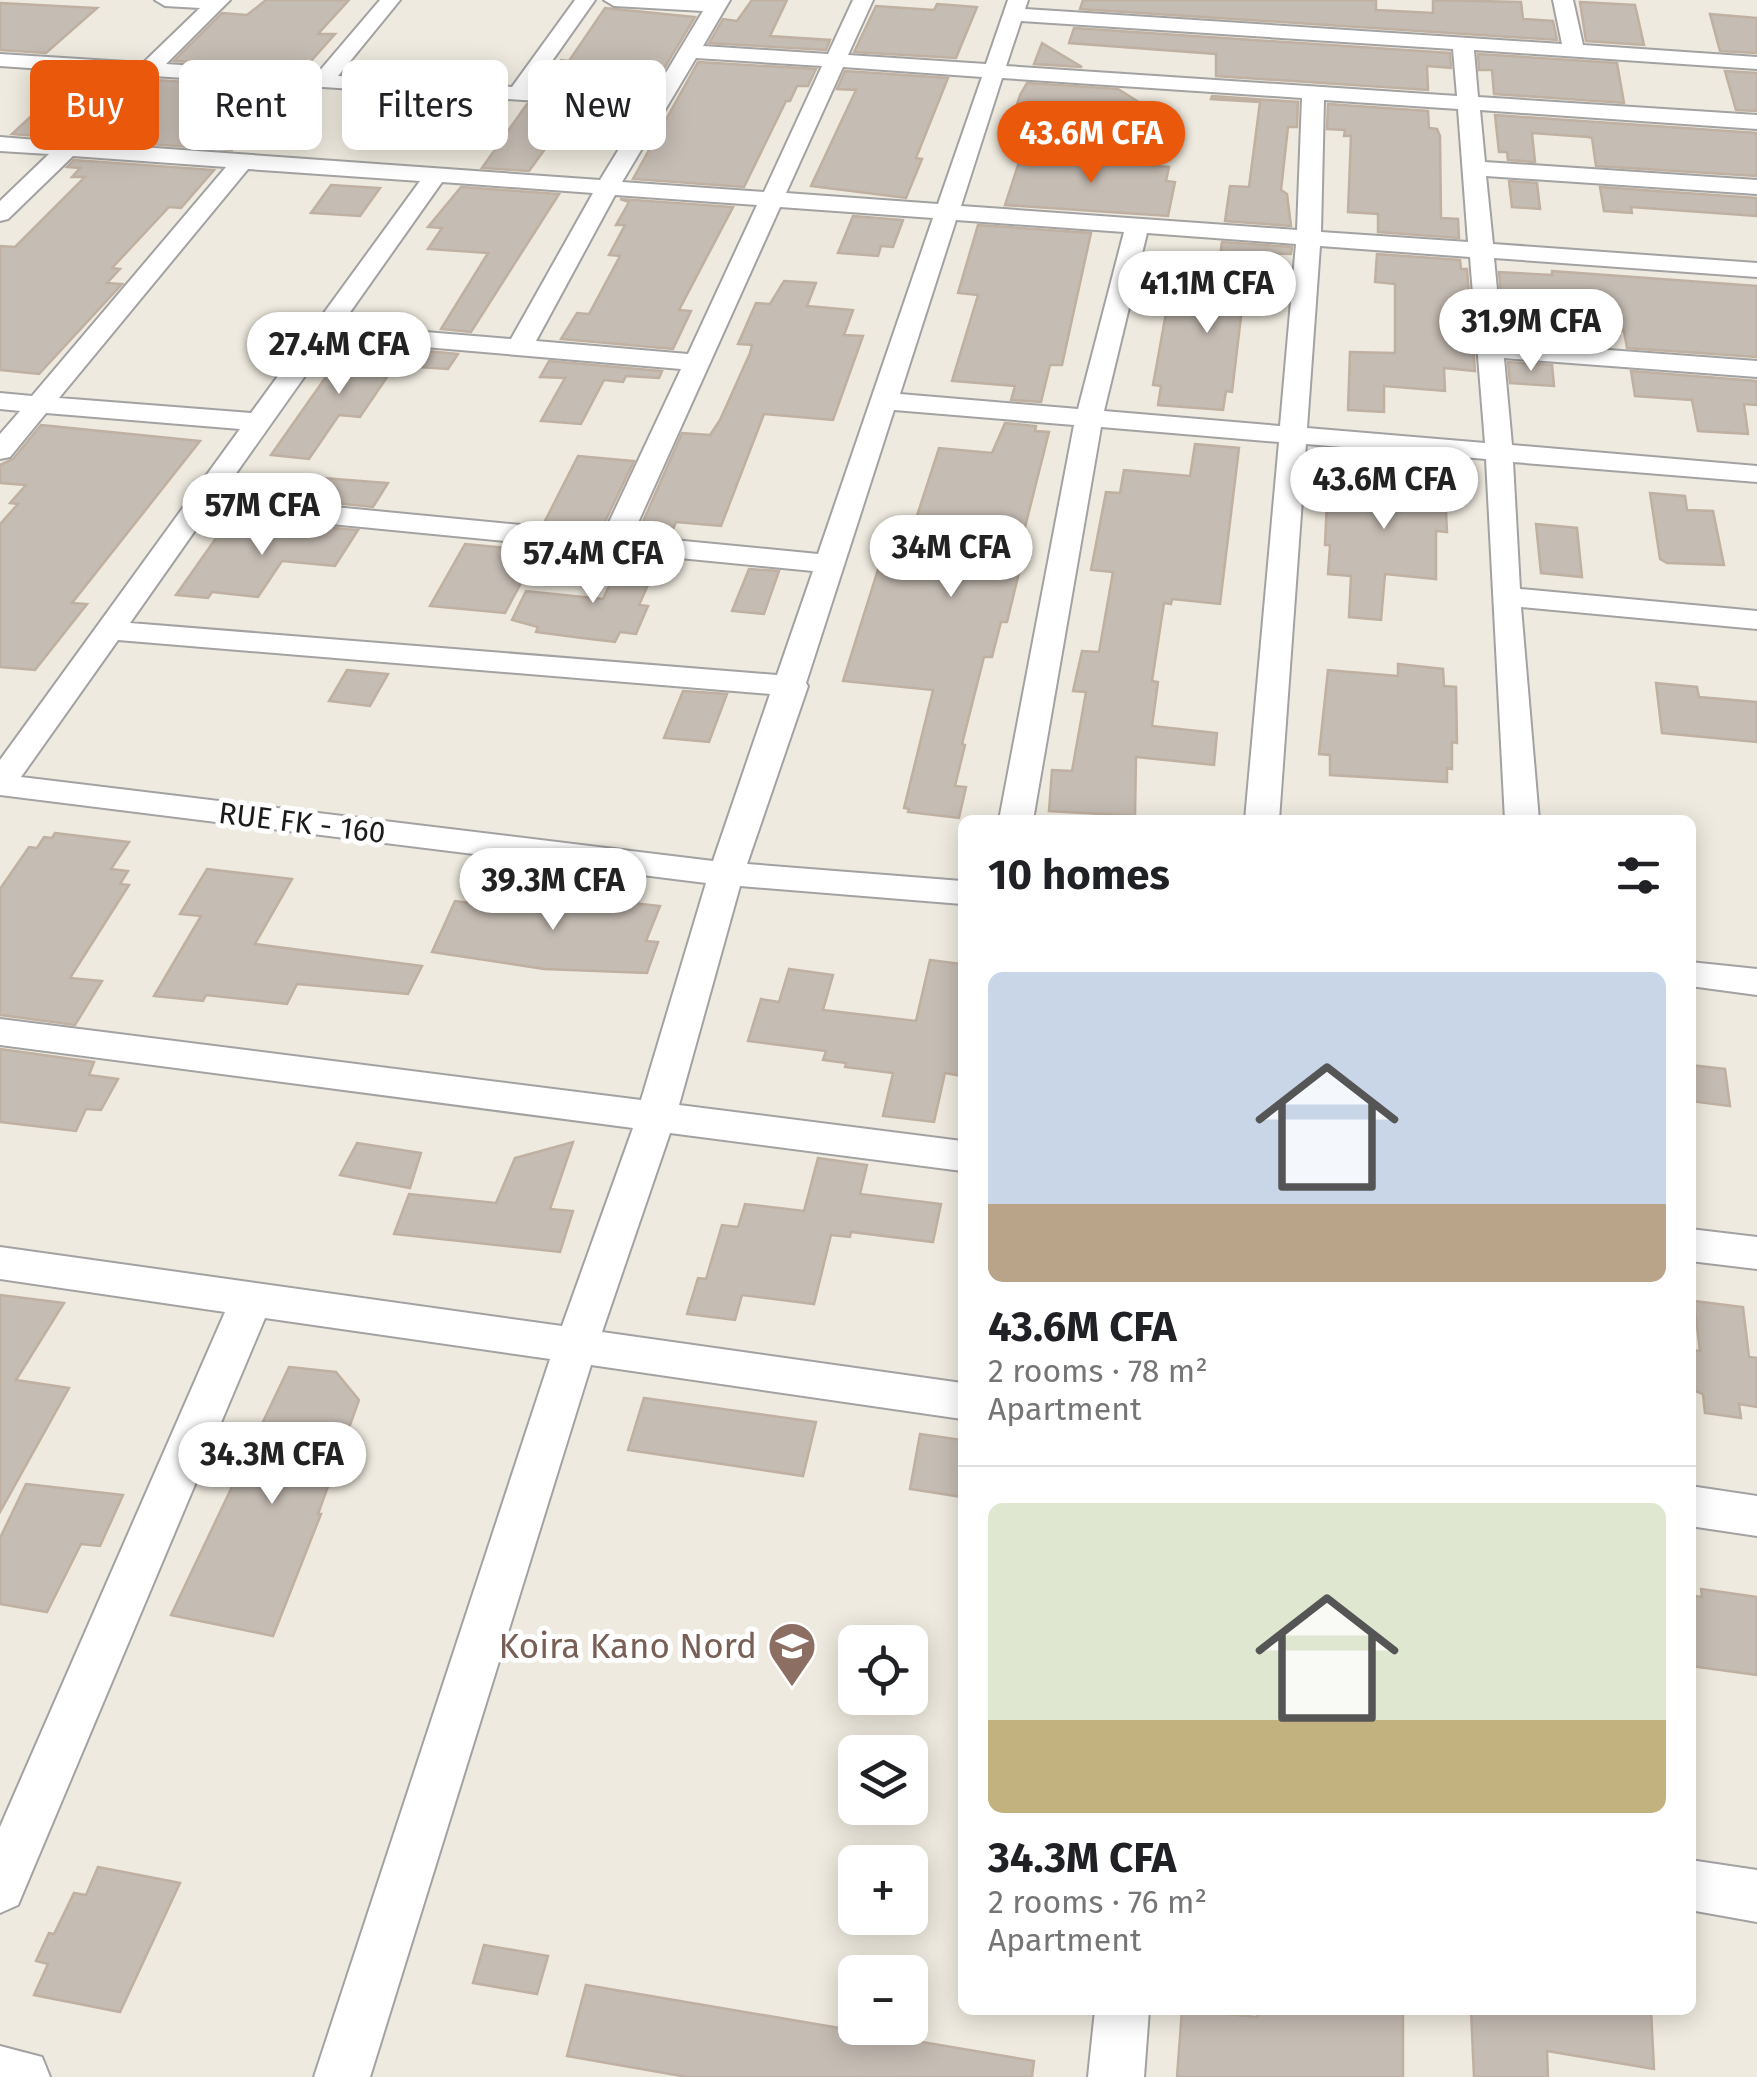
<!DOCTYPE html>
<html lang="en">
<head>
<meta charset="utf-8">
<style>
  :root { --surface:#fff; --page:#f2f2f2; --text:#202124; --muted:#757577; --line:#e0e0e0; --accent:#ea580c }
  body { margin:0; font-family:"Fira Sans",sans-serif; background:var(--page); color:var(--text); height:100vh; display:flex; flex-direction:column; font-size:38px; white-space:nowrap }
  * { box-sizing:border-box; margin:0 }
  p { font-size:32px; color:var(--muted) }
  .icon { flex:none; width:55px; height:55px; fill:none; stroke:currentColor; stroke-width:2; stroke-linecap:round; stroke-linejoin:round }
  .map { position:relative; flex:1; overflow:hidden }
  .panel { position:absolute; left:958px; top:815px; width:738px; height:1200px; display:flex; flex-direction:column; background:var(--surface); border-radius:15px; box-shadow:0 5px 25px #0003 }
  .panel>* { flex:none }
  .banner { position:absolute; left:30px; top:60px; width:778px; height:90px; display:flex; gap:20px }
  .buttons { position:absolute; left:838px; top:1625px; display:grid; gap:20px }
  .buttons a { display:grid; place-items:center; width:90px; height:90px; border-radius:15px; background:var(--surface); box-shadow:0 5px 25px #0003; font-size:50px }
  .price { position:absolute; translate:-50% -85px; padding:0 22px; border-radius:35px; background:#fff; color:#222; font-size:32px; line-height:65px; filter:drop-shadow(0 2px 5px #0008) }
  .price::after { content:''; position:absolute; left:50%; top:60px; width:30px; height:22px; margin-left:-15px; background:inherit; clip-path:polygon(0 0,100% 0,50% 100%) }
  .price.current { background:var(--accent); color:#fff }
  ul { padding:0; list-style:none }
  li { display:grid; align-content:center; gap:20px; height:530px; padding:0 30px }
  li+li { border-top:2px solid var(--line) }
  li span { display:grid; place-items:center; height:310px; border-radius:15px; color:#555 }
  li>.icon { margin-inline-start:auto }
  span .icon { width:180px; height:180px; fill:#fffc; stroke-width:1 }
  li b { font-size:42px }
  h2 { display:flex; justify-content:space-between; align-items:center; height:120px; padding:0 30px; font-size:42px }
  .tag { padding:0 35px; border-radius:15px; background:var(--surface); box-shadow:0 5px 25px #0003; font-size:35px; line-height:90px }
  .tag.current { background:var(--accent); color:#fff }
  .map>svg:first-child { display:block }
  .building { fill:#c5bcb3; stroke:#c0b0a1; stroke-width:2.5 }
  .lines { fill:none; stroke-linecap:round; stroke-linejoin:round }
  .minor-casing { stroke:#a2a2a2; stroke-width:4 }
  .minor { fill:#fff; fill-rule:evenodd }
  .labels { text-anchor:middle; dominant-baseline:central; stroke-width:10; stroke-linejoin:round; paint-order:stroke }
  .street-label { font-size:30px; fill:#1b1b1b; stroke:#fff }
  .near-education-label { font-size:35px; fill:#785e54; stroke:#fff; text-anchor:end }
</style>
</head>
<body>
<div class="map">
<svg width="1757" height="2077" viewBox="0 0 1757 2077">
  <rect width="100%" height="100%" fill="#eeeadf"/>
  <!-- building -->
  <g class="building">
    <polygon points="266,0 349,0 318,34 335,34 304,69 174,61 222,13 247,15"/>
    <polygon points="752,0 787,0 770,36 830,40 826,50 709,43 723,19 737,21"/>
    <polygon points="1083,0 1376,0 1376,10 1433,13 1433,0 1521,2 1523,19 1553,21 1557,40 1080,9"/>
    <polygon points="1580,2 1635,5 1644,45 1586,41"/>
    <polygon points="0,3 97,8 46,53 0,50"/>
    <polygon points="937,4 977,7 956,58 854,52 876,6 934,10"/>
    <polygon points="605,8 695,17 650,92 544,85 561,60 569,61"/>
    <polygon points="1710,14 1757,18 1757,53 1720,51"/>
    <polygon points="1074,28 1450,53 1451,68 1427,66 1428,90 1216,76 1216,54 1069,43"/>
    <polygon points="1042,43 1082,67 1034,64"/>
    <polygon points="1478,54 1617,63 1624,103 1494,94 1492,70 1479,70"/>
    <polygon points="698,62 816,69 808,86 797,86 790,101 786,101 744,187 633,179"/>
    <polygon points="845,71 948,78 916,158 922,159 906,198 811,186 856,90 837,89"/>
    <polygon points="1725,71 1757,73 1757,111 1736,110"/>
    <polygon points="72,78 119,81 61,138 12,134"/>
    <polygon points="155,80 286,88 232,150 94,140"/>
    <polygon points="1027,83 1118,89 1140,103 1007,136 1020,95"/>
    <polygon points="1212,96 1298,102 1297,127 1288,127 1281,190 1287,194 1291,226 1225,221 1230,186 1249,187 1260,102 1211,99"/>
    <polygon points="527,104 638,111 628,127 564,123 529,171 482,168"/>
    <polygon points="1328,104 1428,111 1429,128 1437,129 1440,136 1441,218 1458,219 1459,238 1378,232 1378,214 1348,212 1351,136 1344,136 1345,130 1327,129"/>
    <polygon points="1495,115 1757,133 1757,176 1596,166 1592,138 1588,137 1532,133 1535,162 1508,160 1507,152 1499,152"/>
    <polygon points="1021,156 1169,167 1166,181 1175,182 1168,216 1005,205"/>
    <polygon points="74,160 214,170 181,208 169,207 112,268 120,269 107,283 122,284 39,374 0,370 0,246 15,247 85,177 72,177 80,168 67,167"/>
    <polygon points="1509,181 1537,183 1540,209 1512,207"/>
    <polygon points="331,185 380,188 360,216 311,213"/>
    <polygon points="461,187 559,194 471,332 441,329 488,253 428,249 442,228 428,227"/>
    <polygon points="1600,187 1757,198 1757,216 1631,207 1632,213 1604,211"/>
    <polygon points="620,199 733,207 679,310 691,311 673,349 561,339 577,313 589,314 620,256 609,255 625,225 616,225 629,202"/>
    <polygon points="853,216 903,220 893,247 881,246 878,256 838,253"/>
    <polygon points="978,225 1091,233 1062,365 1050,365 1041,402 1011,400 1015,386 952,381 978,295 958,293"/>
    <polygon points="1222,242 1292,247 1291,254 1261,253 1261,259 1248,258 1232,392 1226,391 1223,410 1158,405 1161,386 1153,385 1168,302 1213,306"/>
    <polygon points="1377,254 1460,260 1461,269 1467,269 1475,371 1444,368 1445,391 1384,386 1384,412 1348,410 1350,352 1395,353 1395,284 1375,282"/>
    <polygon points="1552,271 1757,286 1757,357 1627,348 1624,331 1618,330 1617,326 1549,321 1549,342 1505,338 1499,272 1552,275"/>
    <polygon points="784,281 816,283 807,306 853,310 844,335 863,336 833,420 764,414 721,526 676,522 670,536 638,533 682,433 710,435 720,420 750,353 752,345 738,344 756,303 770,304"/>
    <polygon points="349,344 406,349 360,417 339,415 309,459 271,455"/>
    <polygon points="427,351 458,354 448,369 416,367"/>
    <polygon points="549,361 662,371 659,378 626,376 623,382 604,380 581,424 541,421 565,378 540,377"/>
    <polygon points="1508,362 1552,365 1554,386 1510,383"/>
    <polygon points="1631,371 1757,381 1757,405 1744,404 1748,434 1698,431 1692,400 1635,396"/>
    <polygon points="1005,423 1036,426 1035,431 1049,432 1018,555 1023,556 1007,622 1001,622 992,657 984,657 962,744 965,745 955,786 966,787 959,818 908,812 909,809 904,808 933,690 843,681 881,560 902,562 939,448 992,453"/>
    <polygon points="41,425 200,441 72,603 87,604 35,670 0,667 0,524 18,504 10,503 26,485 0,483 0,465 13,459"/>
    <polygon points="1195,444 1239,448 1220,604 1172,599 1171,604 1164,603 1152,681 1158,682 1152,726 1217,733 1214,765 1136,757 1135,816 1049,811 1052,770 1072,771 1086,692 1073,691 1082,651 1099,652 1113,572 1091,570 1106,492 1120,493 1124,470 1190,476"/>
    <polygon points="578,456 634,461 602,528 544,523"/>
    <polygon points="1394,462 1444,470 1447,532 1436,531 1436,579 1385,574 1381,620 1349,617 1351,576 1328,574 1330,545 1325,545 1328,478 1394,484"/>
    <polygon points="310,477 388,483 373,507 295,499"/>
    <polygon points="1650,493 1685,496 1687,510 1713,511 1724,565 1667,563 1660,559"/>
    <polygon points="277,523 358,530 335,566 282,561 258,597 212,592 208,598 176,595 221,531 269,536"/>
    <polygon points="1536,524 1577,528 1582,577 1541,573"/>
    <polygon points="465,544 538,551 505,613 430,606"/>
    <polygon points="623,556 659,560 639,605 648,606 636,634 620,632 615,642 582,638 536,632 538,627 512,620 526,591 603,599"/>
    <polygon points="749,569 779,571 764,614 732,611"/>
    <polygon points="1398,664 1443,669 1444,686 1456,687 1457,743 1452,742 1452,769 1447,768 1447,782 1330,775 1330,755 1319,754 1328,670 1398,676"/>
    <polygon points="347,670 388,674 370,706 329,701"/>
    <polygon points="1656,683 1697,687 1699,697 1757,702 1757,742 1662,733"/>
    <polygon points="683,691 727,694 709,742 664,738"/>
    <polygon points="55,833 129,842 111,869 128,871 120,884 129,885 70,978 102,981 75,1025 0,1015 0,889 29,847 37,848 44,837 52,838"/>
    <polygon points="207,869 292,879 255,944 422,966 408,994 297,984 287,1004 206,995 203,1001 154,996 201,916 180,914"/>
    <polygon points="523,886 554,889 552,894 660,906 646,941 658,942 647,973 544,969 432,952 455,901 513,908"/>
    <polygon points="930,960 962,964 962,1076 945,1073 934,1122 883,1116 893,1073 845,1067 846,1063 823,1060 826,1051 748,1041 761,999 779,1002 789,969 833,975 823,1010 916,1021"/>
    <polygon points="0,1049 94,1062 89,1075 118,1079 101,1110 86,1109 76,1131 0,1122"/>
    <polygon points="1690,1065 1725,1069 1730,1106 1690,1101"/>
    <polygon points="573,1142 550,1209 573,1211 560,1252 394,1234 409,1194 496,1203 515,1158"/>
    <polygon points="357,1143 421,1153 410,1188 340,1175"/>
    <polygon points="818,1158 867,1165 860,1194 941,1204 933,1242 851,1232 850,1237 831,1235 814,1304 742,1295 735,1320 687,1314 698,1278 706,1279 722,1225 738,1227 745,1204 804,1211"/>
    <polygon points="0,1295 64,1303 16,1380 69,1388 0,1512"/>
    <polygon points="1694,1301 1743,1307 1749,1357 1757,1358 1757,1407 1739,1404 1741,1418 1705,1413 1703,1394 1690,1389 1690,1350 1700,1351"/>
    <polygon points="289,1367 336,1372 359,1400 318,1514 321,1514 273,1636 171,1615"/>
    <polygon points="644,1398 816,1422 803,1476 628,1450"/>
    <polygon points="920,1434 962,1440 962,1497 910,1489"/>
    <polygon points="26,1484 123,1495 100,1546 81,1544 47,1612 0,1604 0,1538"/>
    <polygon points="1701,1589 1757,1597 1757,1675 1690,1666 1690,1595 1702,1597"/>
    <polygon points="98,1867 180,1883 120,2012 34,1995 48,1964 36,1961 49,1933 54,1934 74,1893 86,1895"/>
    <polygon points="484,1945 548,1956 537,1994 473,1983"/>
    <polygon points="586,1985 1034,2061 1032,2077 687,2077 567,2056"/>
    <polygon points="1182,2010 1257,2017 1258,2010 1403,2010 1403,2077 1177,2077"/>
    <polygon points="1471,2010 1651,2010 1654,2069 1547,2051 1548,2077 1474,2077"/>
  </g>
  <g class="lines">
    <!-- minor casing -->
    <g class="minor-casing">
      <g id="minor">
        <path d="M155 0H230L166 64 317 74 380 0H400L338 76 512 87 575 0H595L533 88 652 96 703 11 614 6 604 0H730L703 46 828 54 853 0H873L848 55 986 64 1008 0H1028L1025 9 1562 44 1553 0H1573L1583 45 1757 57V69L1474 50 1478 97 1757 115V129L1480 110 1485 162 1757 180V194L1486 176 1493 244 1757 263V277L1494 258 1502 342 1757 361V377L1504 358 1512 445 1757 466V482L1513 462 1520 589 1757 611V629L1521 607 1539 820H1505L1486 459 1306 444 1279 820H1245L1279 442 1101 427 1033 820H999L1074 425 894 410 806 683 808 686 747 864 962 881V904L740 886 679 1105 962 1141V1171L670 1133 602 1332 962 1383V1419L591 1365 370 2077H314L550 1359 265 1318 18 1905 0 1913V1827L225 1312 0 1279V1247L562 1326 633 1128 0 1045V1019L641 1100 706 883 0 795V760L240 429 46 413 10 457 0 459V434L20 411 0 409V393L32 396 226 167 73 156 8 219 0 221V201L49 154 0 151V137L62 142 131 75 0 66V54L143 63 200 8 165 6ZM1021 21 1453 49 1457 96 1006 66ZM696 58 822 66 764 192 622 182ZM843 67 982 77 938 204 786 193ZM154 76 644 108 600 180 85 143ZM1002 78 1302 98 1297 230 961 206ZM1324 100 1458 109 1468 242 1321 232ZM248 169 420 181 251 413 59 398ZM442 182 593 193 511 339 341 325ZM615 195 757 205 688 354 536 341ZM780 207 933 218 818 554 632 536ZM956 220 1124 232 1078 409 900 394ZM1147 233 1296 244 1280 426 1104 411ZM1320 246 1470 257 1485 443 1307 428ZM331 339 681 369 604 533 220 496ZM208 512 813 571 777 675 130 623ZM118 640 770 694 713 861 21 777Z"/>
        <polygon points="1690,962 1757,969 1757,995 1690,986"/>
        <polygon points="1690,1229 1757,1237 1757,1269 1690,1261"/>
        <polygon points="1690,1486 1757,1496 1757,1536 1690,1526"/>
        <polygon points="1690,1860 1757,1870 1757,1922 1690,1910"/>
        <polygon points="1095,2010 1149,2010 1144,2077 1088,2077"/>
        <polygon points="0,2046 42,2057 50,2077 0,2077"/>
      </g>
    </g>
    <!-- minor -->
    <use href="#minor" class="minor"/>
  </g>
  <!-- icons -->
  <defs>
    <g id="school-pin" transform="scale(2.5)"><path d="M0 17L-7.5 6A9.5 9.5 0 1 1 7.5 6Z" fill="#8d6e63" stroke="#fff"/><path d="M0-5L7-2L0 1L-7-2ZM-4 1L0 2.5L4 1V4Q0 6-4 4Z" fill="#fff"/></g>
  </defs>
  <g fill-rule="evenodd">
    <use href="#school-pin" x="792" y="1646"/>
  </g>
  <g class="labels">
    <!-- street labels -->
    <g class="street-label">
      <text transform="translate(302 823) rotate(7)">RUE FK - 160</text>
    </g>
    <!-- near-education labels -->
    <g class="near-education-label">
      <text x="757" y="1646">Koira Kano Nord</text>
    </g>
  </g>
</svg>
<div class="buttons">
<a><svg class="icon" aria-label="locate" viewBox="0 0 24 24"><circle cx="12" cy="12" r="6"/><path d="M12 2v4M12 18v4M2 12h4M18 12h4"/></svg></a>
<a><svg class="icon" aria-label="layers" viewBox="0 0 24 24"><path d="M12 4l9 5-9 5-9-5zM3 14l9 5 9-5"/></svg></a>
<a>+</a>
<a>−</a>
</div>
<b class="price current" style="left:1091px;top:186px">43.6M CFA</b>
<b class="price" style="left:1207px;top:336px">41.1M CFA</b>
<b class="price" style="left:1531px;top:374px">31.9M CFA</b>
<b class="price" style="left:339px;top:397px">27.4M CFA</b>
<b class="price" style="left:1384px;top:532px">43.6M CFA</b>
<b class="price" style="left:262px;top:558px">57M CFA</b>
<b class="price" style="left:951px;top:600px">34M CFA</b>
<b class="price" style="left:593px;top:606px">57.4M CFA</b>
<b class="price" style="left:553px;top:933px">39.3M CFA</b>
<b class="price" style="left:272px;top:1507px">34.3M CFA</b>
<div class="banner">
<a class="tag current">Buy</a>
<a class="tag">Rent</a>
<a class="tag">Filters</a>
<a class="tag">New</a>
</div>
<section class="panel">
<h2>10 homes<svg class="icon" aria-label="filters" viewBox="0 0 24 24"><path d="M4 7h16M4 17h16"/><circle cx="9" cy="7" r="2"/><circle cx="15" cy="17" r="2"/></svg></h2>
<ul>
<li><span style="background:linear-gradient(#c9d6e8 75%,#b9a48a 0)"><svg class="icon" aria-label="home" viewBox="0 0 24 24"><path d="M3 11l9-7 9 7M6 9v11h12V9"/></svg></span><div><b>43.6M CFA</b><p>2 rooms · 78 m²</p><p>Apartment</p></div></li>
<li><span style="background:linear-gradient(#dfe7d0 70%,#c2b280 0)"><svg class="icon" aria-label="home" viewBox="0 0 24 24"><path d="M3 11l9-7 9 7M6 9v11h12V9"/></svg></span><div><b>34.3M CFA</b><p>2 rooms · 76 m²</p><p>Apartment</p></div></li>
</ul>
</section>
</div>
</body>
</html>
